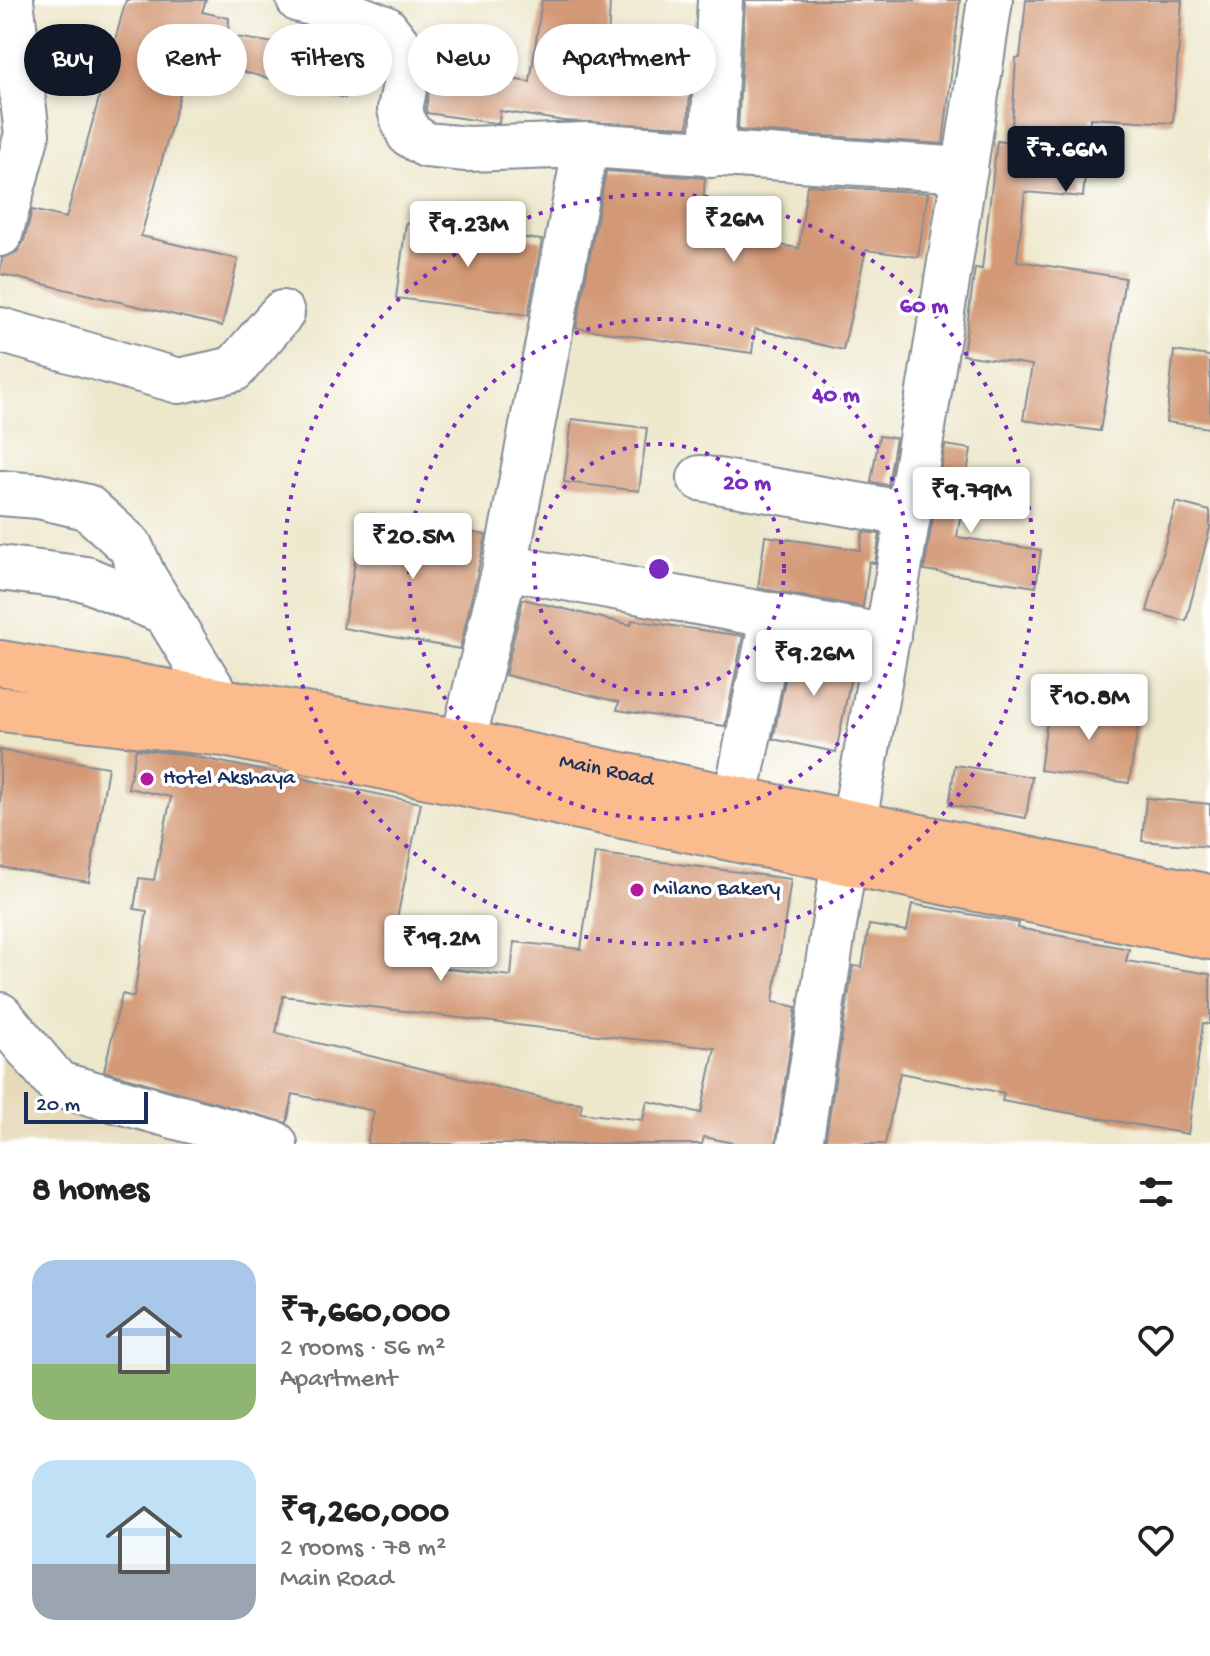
<!DOCTYPE html>
<html lang="en">
<head>
<meta charset="utf-8">
<style>
  :root { --surface:#fff; --page:#f6f6f6; --text:#222; --muted:#767676; --accent:#111827 }
  body { margin:0; font-family:"Gochi Hand",sans-serif; background:var(--page); color:var(--text); height:100vh; display:flex; flex-direction:column; font-size:30px; white-space:nowrap }
  * { box-sizing:border-box; margin:0 }
  p { font-size:26px; color:var(--muted) }
  .icon { flex:none; width:44px; height:44px; fill:none; stroke:currentColor; stroke-width:2; stroke-linecap:round; stroke-linejoin:round }
  .map { position:relative; height:1144px; overflow:hidden }
  .sheet { display:flex; flex-direction:column; background:var(--surface); flex:1 }
  .sheet>* { flex:none }
  .banner { position:absolute; left:24px; top:24px; width:800px; height:72px; display:flex; gap:16px }
  .scale { position:absolute; left:24px; bottom:20px; width:124px; box-sizing:border-box; padding-left:8px; border:4px solid #1b2f5e; border-top:0; font-size:22px; line-height:28px; white-space:nowrap; color:#1b2f5e; -webkit-text-stroke:6px #fff; paint-order:stroke }
  .price { position:absolute; translate:-50% -68px; padding:0 18px; border-radius:8px; background:#fff; color:#222; font-size:26px; line-height:52px; filter:drop-shadow(0 2px 4px #0008) }
  .price::after { content:''; position:absolute; left:50%; top:48px; width:24px; height:18px; margin-left:-12px; background:inherit; clip-path:polygon(0 0,100% 0,50% 100%) }
  .price.current { background:var(--accent); color:#fff }
  ul { padding:0; list-style:none }
  li { display:flex; align-items:center; gap:24px; height:200px; padding:0 32px }
  li span { display:grid; place-items:center; flex:none; width:224px; height:160px; border-radius:24px; color:#555 }
  li>.icon { margin-inline-start:auto }
  span .icon { width:96px; height:96px; fill:#fffc; stroke-width:1 }
  li b { font-size:34px }
  h2 { display:flex; justify-content:space-between; align-items:center; height:96px; padding:0 32px; font-size:34px }
  .tag { padding:0 28px; border-radius:36px; background:var(--surface); box-shadow:0 4px 12px #0003; font-size:28px; line-height:72px }
  .tag.current { background:var(--accent); color:#fff }
  .map>svg:first-child { display:block }
  .built { fill:#e6daba }
  .building { fill:#d39976; fill-rule:evenodd }
  .lines { fill:none; stroke-linecap:round; stroke-linejoin:round }
  .minor-casing { stroke:#848b94; stroke-width:48 }
  .major-casing { stroke:#848b94; stroke-width:48 }
  .minor { stroke:#fff; stroke-width:44 }
  .major { stroke:#fbbb8c; stroke-width:44 }
  .ring { fill:none; stroke:#7b2cbf; stroke-width:4; stroke-dasharray:4 8 }
  .poi-dot { fill:#b5179e; stroke:#fff; stroke-width:3 }
  .labels { text-anchor:middle; dominant-baseline:central; stroke-width:7; stroke-linejoin:round; paint-order:stroke }
  .street-label { font-size:22px; fill:#1b2f5e; stroke:#fff }
  .poi-label { font-size:22px; fill:#1b2f5e; stroke:#fff; text-anchor:start }
  .centre { fill:#7b2cbf; stroke:#fff; stroke-width:4 }
  .ring-label { font-size:24px; text-anchor:middle; font-weight:bold; fill:#7b2cbf; stroke:#fff; stroke-width:7; stroke-linejoin:round; paint-order:stroke }
</style>
</head>
<body>
<div class="map">
<svg width="1210" height="1144" viewBox="0 0 1210 1144">
  <rect width="100%" height="100%" fill="#fff"/>
  <filter id="ink" filterUnits="userSpaceOnUse"><feTurbulence type="fractalNoise" baseFrequency=".0125" numOctaves="2"/><feDisplacementMap in="SourceGraphic" scale="16" xChannelSelector="R" yChannelSelector="G"/><feConvolveMatrix kernelMatrix="1 2 1 2 8 2 1 2 1" color-interpolation-filters="sRGB"/></filter>
  <filter id="wash" filterUnits="userSpaceOnUse"><feTurbulence type="fractalNoise" baseFrequency=".006" numOctaves="4" result="noise"/><feDisplacementMap in="SourceGraphic" scale="32" xChannelSelector="R" yChannelSelector="G"/><feGaussianBlur stdDeviation="1.8" result="paint"/><feColorMatrix in="noise" values="0 0 0 0 0 0 0 0 0 0 0 0 0 0 0 0 0 1.4 0 .05"/><feComposite in="paint" operator="in"/></filter>
  <g filter="url(#wash)">
    <rect width="100%" height="100%" fill="#ede7cb"/>
    <!-- built -->
    <polygon class="built" points="0,1033 205,1144 0,1144"/>
    <g id="blocks">
      <!-- building -->
      <g class="building">
        <polygon points="126,0 206,0 202,12 229,18 228,36 355,55 345,98 190,58 141,236 238,259 222,326 0,274 2,258 17,252 24,241 32,210 66,218"/>
        <polygon points="542,0 610,0 606,88 690,92 688,127 564,121 500,111 499,123 494,123 427,113 426,108 433,67 530,82"/>
        <polygon points="745,0 960,0 943,144 738,130"/>
        <polygon points="1026,0 1182,0 1173,123 1090,118 1083,197 1025,192 1017,261 1125,278 1100,431 1023,420 1032,365 963,355 975,268 982,269 997,141 1011,143 1016,58 1020,58"/>
        <polygon points="606,171 705,178 701,233 799,248 807,185 928,193 918,257 866,250 843,350 755,329 752,353 576,328"/>
        <polygon points="406,223 542,240 528,315 396,298"/>
        <polygon points="1174,351 1210,356 1210,428 1166,422"/>
        <polygon points="572,419 647,428 639,491 564,482"/>
        <polygon points="879,436 896,438 888,485 871,482"/>
        <polygon points="945,445 971,449 957,537 1041,550 1036,587 924,570"/>
        <polygon points="1176,502 1210,511 1210,528 1186,621 1147,611"/>
        <polygon points="364,513 486,535 460,649 343,628"/>
        <polygon points="863,532 880,534 875,563 869,562 863,607 758,588 765,536 860,550"/>
        <polygon points="523,599 631,625 632,620 743,636 725,726 617,710 619,702 505,675"/>
        <polygon points="792,645 855,656 836,752 773,739"/>
        <polygon points="1050,700 1140,716 1129,783 1040,770"/>
        <path d="M136 749 187 755 421 803 395 928 436 936 431 967 511 976 514 942 581 949 595 853 791 879 773 1002 796 1007 776 1144H738L704 1137 702 1144H367L374 1111 293 1094 287 1123 104 1071 122 994 134 997 147 911 134 909 139 878 154 880 171 797 128 788ZM283 996 606 1036 715 1048 701 1113 647 1101 643 1120 580 1113 582 1103 550 1100 276 1033Z"/>
        <polygon points="0,750 108,767 89,882 0,867"/>
        <polygon points="955,765 1032,777 1026,818 949,805"/>
        <polygon points="1146,798 1210,804 1210,847 1142,841"/>
        <polygon points="912,904 1019,923 1018,928 1129,949 1126,961 1210,974 1210,1024 1203,1023 1188,1134 1002,1101 1004,1093 900,1073 885,1144 825,1144 853,966 862,967 869,925 907,931"/>
      </g>
    </g>
  </g>
  <g filter="url(#ink)">
    <use href="#blocks" fill-opacity="0" stroke="#848b94" stroke-width="2"/>
    <g class="lines">
      <!-- minor casing -->
      <g class="minor-casing">
        <g id="minor">
          <polyline points="299,0 339,10 385,28 399,46 409,65 400,109 403,120 409,134 426,145 467,149 586,145 965,170"/>
          <polyline points="712,155 720,0"/>
          <polyline points="0,234 27,134 11,0"/>
          <polyline points="0,330 179,381 234,369 282,313"/>
          <polyline points="700,478 908,514"/>
          <polyline points="0,493 39,496 87,507 130,546 144,577 219,700"/>
          <polyline points="505,567 888,637"/>
          <polyline points="0,568 86,579 167,613"/>
          <polyline points="463,742 505,567 586,145"/>
          <polyline points="736,797 773,615"/>
          <path d="M854 821C904 548 950 275 990 0"/>
          <polyline points="0,1015 58,1084 275,1144"/>
          <polyline points="800,1144 844,861"/>
        </g>
      </g>
      <!-- major casing -->
      <g class="major-casing">
        <g id="major">
          <path id="s1" d="M0 663 463 742 1210 897"/>
          <polyline points="0,709 224,734 1210,937"/>
        </g>
      </g>
      <!-- minor -->
      <use href="#minor" class="minor"/>
      <!-- major -->
      <use href="#major" class="major"/>
    </g>
  </g>
  <!-- distance rings -->
  <g class="ring">
    <circle cx="659" cy="569" r="125"/>
    <circle cx="659" cy="569" r="250"/>
    <circle cx="659" cy="569" r="375"/>
  </g>
  <!-- markers -->
  <g class="poi-dot">
    <circle cx="147" cy="779" r="8"/>
    <circle cx="637" cy="890" r="8"/>
  </g>
  <g class="labels">
    <!-- street labels -->
    <g class="street-label">
      <text stroke="none"><textPath href="#s1" startOffset="616">Main Road</textPath></text>
    </g>
    <!-- poi labels -->
    <g class="poi-label">
      <text x="163" y="779">Hotel Akshaya</text>
      <text x="653" y="890">Milano Bakery</text>
    </g>
  </g>
  <circle cx="659" cy="569" r="12" class="centre"/>
  <g class="ring-label">
    <text x="924" y="312">60 m</text>
    <text x="836" y="401">40 m</text>
    <text x="747" y="489">20 m</text>
  </g>
</svg>
<div class="scale">20 m</div>
<b class="price current" style="left:1066px;top:194px">₹7.66M</b>
<b class="price" style="left:734px;top:264px">₹26M</b>
<b class="price" style="left:468px;top:269px">₹9.23M</b>
<b class="price" style="left:971px;top:535px">₹9.79M</b>
<b class="price" style="left:413px;top:581px">₹20.5M</b>
<b class="price" style="left:814px;top:698px">₹9.26M</b>
<b class="price" style="left:1089px;top:742px">₹10.8M</b>
<b class="price" style="left:441px;top:983px">₹19.2M</b>
<div class="banner">
<a class="tag current">Buy</a>
<a class="tag">Rent</a>
<a class="tag">Filters</a>
<a class="tag">New</a>
<a class="tag">Apartment</a>
</div>
</div>
<section class="sheet">
<h2>8 homes<svg class="icon" aria-label="filters" viewBox="0 0 24 24"><path d="M4 7h16M4 17h16"/><circle cx="9" cy="7" r="2"/><circle cx="15" cy="17" r="2"/></svg></h2>
<ul>
<li><span style="background:linear-gradient(#a9c7e8 65%,#8fb573 0)"><svg class="icon" aria-label="home" viewBox="0 0 24 24"><path d="M3 11l9-7 9 7M6 9v11h12V9"/></svg></span><div><b>₹7,660,000</b><p>2 rooms · 56 m²</p><p>Apartment</p></div><svg class="icon" aria-label="heart" viewBox="0 0 24 24"><path d="M12 20l-8-8c-3-5 5-10 8-4 3-6 11-1 8 4z"/></svg></li>
<li><span style="background:linear-gradient(#bfe0f5 65%,#9aa5b1 0)"><svg class="icon" aria-label="home" viewBox="0 0 24 24"><path d="M3 11l9-7 9 7M6 9v11h12V9"/></svg></span><div><b>₹9,260,000</b><p>2 rooms · 78 m²</p><p>Main Road</p></div><svg class="icon" aria-label="heart" viewBox="0 0 24 24"><path d="M12 20l-8-8c-3-5 5-10 8-4 3-6 11-1 8 4z"/></svg></li>
</ul>
</section>
</body>
</html>
